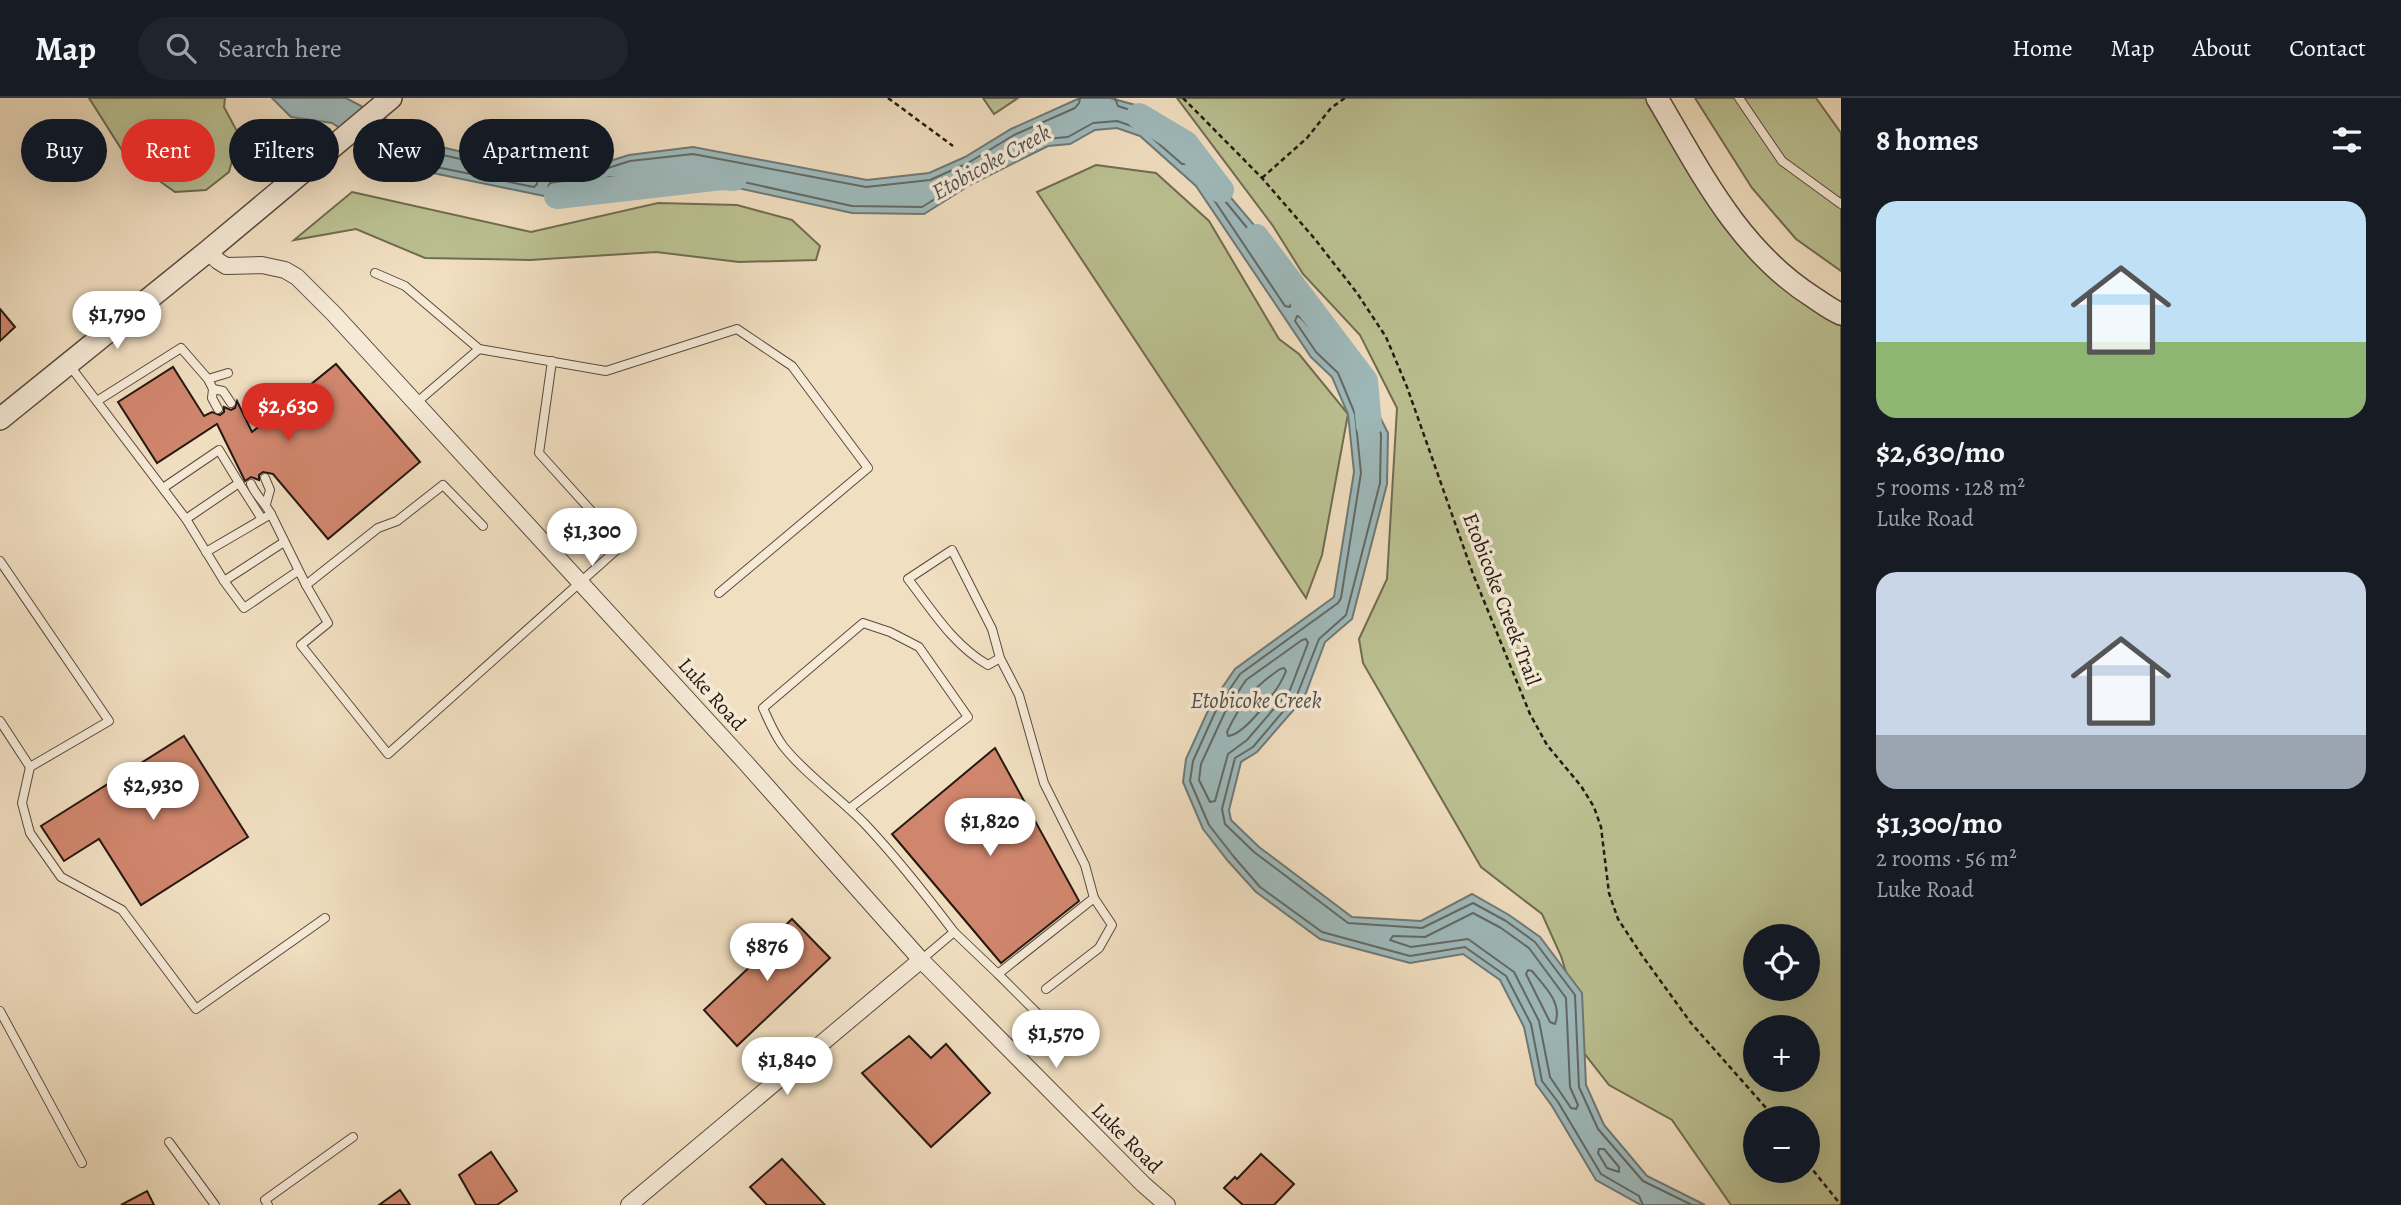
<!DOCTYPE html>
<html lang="en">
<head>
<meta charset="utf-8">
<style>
  :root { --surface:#171b24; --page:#20242c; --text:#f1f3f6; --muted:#9ea1a6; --line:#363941; --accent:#d93025 }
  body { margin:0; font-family:Alegreya,serif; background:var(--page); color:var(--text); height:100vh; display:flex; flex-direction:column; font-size:26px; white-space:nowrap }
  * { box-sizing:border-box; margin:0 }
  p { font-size:23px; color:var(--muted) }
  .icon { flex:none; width:38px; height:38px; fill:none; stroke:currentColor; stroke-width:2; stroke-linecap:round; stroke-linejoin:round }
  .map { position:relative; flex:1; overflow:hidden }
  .sheet { display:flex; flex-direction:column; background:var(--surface); width:560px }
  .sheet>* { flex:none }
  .hud { position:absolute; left:21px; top:21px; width:665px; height:63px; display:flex; gap:14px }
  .buttons { position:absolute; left:1743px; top:826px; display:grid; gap:14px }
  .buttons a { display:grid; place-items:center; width:77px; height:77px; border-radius:50%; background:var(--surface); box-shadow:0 7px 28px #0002; font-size:35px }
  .price { position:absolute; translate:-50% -60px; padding:0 16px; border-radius:24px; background:#fff; color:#222; font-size:23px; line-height:46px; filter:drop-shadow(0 2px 4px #0008) }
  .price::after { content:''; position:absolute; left:50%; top:42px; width:21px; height:16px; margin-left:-10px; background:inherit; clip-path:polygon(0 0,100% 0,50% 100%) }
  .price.selected { background:var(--accent); color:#fff }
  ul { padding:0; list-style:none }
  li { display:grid; align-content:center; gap:14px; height:371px; padding:0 35px }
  li span { display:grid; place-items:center; height:217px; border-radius:21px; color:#555 }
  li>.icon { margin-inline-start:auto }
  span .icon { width:126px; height:126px; fill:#fffc; stroke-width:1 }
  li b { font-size:30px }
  h2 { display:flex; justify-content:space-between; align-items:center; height:84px; padding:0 35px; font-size:30px }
  .tag { padding:0 24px; border-radius:32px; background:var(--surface); box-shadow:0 7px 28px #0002; font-size:24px; line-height:63px }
  .tag.selected { background:var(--accent); color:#fff }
  header { display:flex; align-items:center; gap:42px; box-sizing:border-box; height:98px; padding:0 35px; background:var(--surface); border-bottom:2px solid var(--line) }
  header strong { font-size:33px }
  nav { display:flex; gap:38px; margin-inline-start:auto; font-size:24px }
  .search { width:490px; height:63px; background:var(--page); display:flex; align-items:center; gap:18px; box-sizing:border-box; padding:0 24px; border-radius:38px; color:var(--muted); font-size:26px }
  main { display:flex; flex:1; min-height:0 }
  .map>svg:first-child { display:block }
  .green { fill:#bbc192; stroke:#706c52; stroke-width:2; fill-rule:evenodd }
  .water { fill:#9ebabc; stroke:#6e7978; stroke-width:2 }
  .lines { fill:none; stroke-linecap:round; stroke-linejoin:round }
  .shore { stroke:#626966; stroke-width:2 }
  .river { stroke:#9ebabc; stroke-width:26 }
  .building { fill:#d0866d; stroke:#261811; stroke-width:2 }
  .service-casing { stroke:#594a3d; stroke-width:10 }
  .minor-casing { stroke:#594a3d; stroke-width:18 }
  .tertiary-casing { stroke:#594a3d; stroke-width:24 }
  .path { stroke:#261811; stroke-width:2.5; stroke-dasharray:5 3.5; stroke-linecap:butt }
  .service { stroke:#f6ead7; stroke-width:8 }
  .minor { stroke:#f6ead7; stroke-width:16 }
  .tertiary { stroke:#f6ead7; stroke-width:21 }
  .labels { text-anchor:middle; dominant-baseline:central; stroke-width:7; stroke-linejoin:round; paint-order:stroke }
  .street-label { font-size:21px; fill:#261811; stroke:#f6ead7 }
  .water-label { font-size:23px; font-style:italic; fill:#50514d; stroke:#f6ead7 }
</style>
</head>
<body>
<header>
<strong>Map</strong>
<div class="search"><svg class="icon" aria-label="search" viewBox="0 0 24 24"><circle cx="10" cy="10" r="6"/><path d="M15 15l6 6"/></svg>Search here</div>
<nav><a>Home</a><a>Map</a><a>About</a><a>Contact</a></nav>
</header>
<main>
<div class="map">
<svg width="1841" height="1107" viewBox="0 0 1841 1107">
  <rect width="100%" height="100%" fill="#f1dfc1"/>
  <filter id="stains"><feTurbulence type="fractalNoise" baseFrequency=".00286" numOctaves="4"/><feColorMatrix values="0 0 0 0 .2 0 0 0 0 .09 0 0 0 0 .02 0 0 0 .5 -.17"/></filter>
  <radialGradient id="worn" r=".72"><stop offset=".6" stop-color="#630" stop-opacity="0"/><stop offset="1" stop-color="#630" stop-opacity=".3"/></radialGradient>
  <!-- green -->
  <g class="green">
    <polygon points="89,0 225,0 224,9 239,37 229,74 206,92 175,94 127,60"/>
    <polygon points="983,0 1018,0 994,16"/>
    <path d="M1177 0H1657L1743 139 1841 208V1107H1731L1672 1022 1609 987 1584 955 1575 903 1561 858 1542 816 1481 769 1363 565 1359 541 1387 481 1397 310 1360 237 1303 176 1273 128ZM1755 838H1808V891H1755ZM1755 929H1808V982H1755ZM1755 1020H1808V1073H1755Z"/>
    <polygon points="1695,0 1816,0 1841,35 1841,173 1796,141 1752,90"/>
    <polygon points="1096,67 1156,75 1209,123 1279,241 1299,256 1348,316 1322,457 1306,500 1037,94"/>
    <polygon points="352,94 531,134 658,105 737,107 792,122 820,148 816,162 739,164 656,154 530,162 425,160 356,131 294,142"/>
  </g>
  <!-- water -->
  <polygon class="water" points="272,0 346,0 437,48 530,70 543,78 562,78 629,57 693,49 867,82 929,75 965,59 1011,31 1080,0 1110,0 1139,8 1205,69 1254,127 1303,211 1354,268 1388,335 1387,386 1352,521 1325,544 1304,600 1257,654 1241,664 1229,712 1231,722 1259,749 1352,819 1421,823 1472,796 1509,817 1540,839 1582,895 1586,987 1604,1027 1647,1078 1705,1107 1641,1107 1596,1082 1552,1008 1536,986 1524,929 1500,882 1463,856 1410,865 1320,841 1256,794 1228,763 1203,731 1183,684 1186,661 1211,606 1235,571 1334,499 1354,374 1348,316 1332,279 1311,259 1196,88 1140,38 1117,30 1095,32 1070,46 1048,48 970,87 924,116 852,115 697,81 675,88 610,86 578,99 554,100 399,68 332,25 291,19"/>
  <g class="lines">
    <!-- shore -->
    <g class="shore">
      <polyline points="1080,0 1079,5 1075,10 1014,37 968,65 930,82 866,89 693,56 630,63 564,84 550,85 548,89 555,93 576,92 609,79 674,81 698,74 852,108 922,109 967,81 1045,41 1068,39 1093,25 1117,23 1143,32 1182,66 1186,66 1186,61 1136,14 1118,8 1115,0"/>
      <polyline points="365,38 402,62 534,89 537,86 537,83 527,76 434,55 379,26"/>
      <polygon points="1211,92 1216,92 1248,131 1291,205 1290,209 1285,208 1210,96"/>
      <polygon points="1306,541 1308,545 1290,592 1247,642 1228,656 1215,703 1210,704 1199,682 1201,666 1225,614 1246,582 1302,542"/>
      <path d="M1280 571 1284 570 1286 573C1280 590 1245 637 1228 638L1227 634C1241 604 1253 590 1280 571Z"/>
      <polygon points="1473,815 1501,830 1529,850 1566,900 1570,989 1578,1007 1576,1011 1571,1010 1550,979 1539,923 1514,874 1468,841 1411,849 1390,842 1393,838 1425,839"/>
      <path d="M1528 872 1532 873C1545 889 1563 905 1555 926L1550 924 1526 876Z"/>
      <polygon points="1599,1051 1604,1051 1619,1069 1619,1074 1607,1070 1598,1055"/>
      <polyline points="1643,1107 1639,1098 1601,1076 1558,1004 1542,983 1531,926 1506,878 1465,849 1410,858 1322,834 1260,789 1234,759 1209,727 1190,683 1193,663 1217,610 1240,576 1338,505 1341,500 1361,375 1355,316 1338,275 1316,254 1295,223 1297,218 1300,219 1348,271 1381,336 1380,385 1346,517 1319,541 1297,597 1253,649 1235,660 1222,711 1225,726 1254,754 1348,825 1422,830 1473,805 1506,823 1535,844 1575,897 1579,989 1598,1031 1643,1083 1692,1107"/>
    </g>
    <!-- river -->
    <g class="river">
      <polyline points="1139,18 1186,46 1221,92"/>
      <polyline points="557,98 722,79 734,80"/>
      <polyline points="1256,139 1365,283 1369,327"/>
    </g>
  </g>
  <!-- building -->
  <g class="building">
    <polygon points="0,211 15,229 0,243"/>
    <polygon points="336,266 420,364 328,441 273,376 263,374 259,377 259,382 251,379 245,383 217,326 157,365 118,304 173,269 204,318 212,314 220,317 224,314 224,309 231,312 235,310 237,303 252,334"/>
    <polygon points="184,638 248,739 141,807 99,741 64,763 41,728"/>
    <polygon points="995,650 1079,803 1001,865 892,736"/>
    <polygon points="792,821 830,860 737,948 704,912 776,844 772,840"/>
    <polygon points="909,938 931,960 946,946 990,995 931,1049 862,975"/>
    <polygon points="491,1054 517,1093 497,1107 476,1107 459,1077"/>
    <polygon points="1261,1056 1294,1086 1274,1107 1243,1107 1224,1090 1235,1079 1237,1081"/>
    <polygon points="782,1061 825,1107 767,1107 750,1089"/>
    <polygon points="400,1092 410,1107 379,1107"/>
    <polygon points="147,1093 154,1107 121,1107"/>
  </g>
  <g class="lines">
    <!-- service casing -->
    <g class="service-casing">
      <g id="service">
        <polyline points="1739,0 1782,63 1841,106"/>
        <polyline points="375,175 405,188 479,251 416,305"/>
        <polyline points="479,251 606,273 737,231 792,268 868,370 719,495"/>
        <polyline points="70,268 186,421 224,483 284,444"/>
        <polyline points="208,281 213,291 212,300 218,311"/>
        <polyline points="213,291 223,293 231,305"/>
        <polyline points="97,303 181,250 208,281 228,275"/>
        <polyline points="265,380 270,392 266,406"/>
        <polyline points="239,385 262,421"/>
        <path d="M251 386C256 398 265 405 271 416"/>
        <polyline points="163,390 219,352 239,385 186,421"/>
        <polyline points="206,454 271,416 306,487 328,525 301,547 388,656 622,447 539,355 552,263"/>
        <polyline points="0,463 109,623 30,669 0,623"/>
        <polyline points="224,483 244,510 298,473"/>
        <polyline points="306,487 378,430 397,423 443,387 483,428"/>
        <polyline points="30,669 22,705 30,735 61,779 122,812 196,911 325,820"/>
        <path d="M849 711 968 619 919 549 890 534 863 525 763 610C769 623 774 636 783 648 806 677 839 699 865 726 897 760 926 797 954 834"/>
        <path d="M921 862 954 834 998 876 1094 800 1085 767 1044 685 1019 597 1000 560 992 531 952 452 908 481C932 512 953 547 988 567L1000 560"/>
        <polyline points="998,876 1047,925"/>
        <polyline points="1046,891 1099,850 1112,827 1094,800"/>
        <polyline points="0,913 82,1065"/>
        <polyline points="169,1044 215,1107"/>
        <polyline points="268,1107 265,1102 353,1039"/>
      </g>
    </g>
    <!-- minor casing -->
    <g class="minor-casing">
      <g id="minor">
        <polyline points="208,153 218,163 226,168 262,167 285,172 297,179 334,216 745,664 921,862 1143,1086 1167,1107"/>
        <polyline points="629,1107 921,862"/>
      </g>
    </g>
    <!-- tertiary casing -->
    <g class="tertiary-casing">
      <g id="tertiary">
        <path d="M1657 0C1701 74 1738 151 1813 199 1822 205 1831 212 1841 216"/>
        <polyline points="0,321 208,153 391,0"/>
      </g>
    </g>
    <!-- path -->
    <g class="path">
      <polyline points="888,0 953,48"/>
      <polyline points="1183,0 1262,80 1314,140 1357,195 1386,239 1407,289 1473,476 1530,616 1547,647 1581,688 1594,709 1601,729 1609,795 1618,821 1641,856 1691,925 1775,1020"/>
      <polyline points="1262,80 1307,40 1331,10 1345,0"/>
      <polyline points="1808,1066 1841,1107"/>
    </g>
    <!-- service -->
    <use href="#service" class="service"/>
    <!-- minor -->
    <use href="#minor" class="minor"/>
    <!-- tertiary -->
    <use href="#tertiary" class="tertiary"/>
  </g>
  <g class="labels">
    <!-- street labels -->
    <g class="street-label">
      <text transform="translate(1502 501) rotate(69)">Etobicoke Creek Trail</text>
      <text transform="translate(712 596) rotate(48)">Luke Road</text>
      <text transform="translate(1127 1040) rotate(45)">Luke Road</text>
    </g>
    <!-- water labels -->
    <g class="water-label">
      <text transform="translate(991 64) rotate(-29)">Etobicoke Creek</text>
      <text x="1256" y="602">Etobicoke Creek</text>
    </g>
  </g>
  <rect width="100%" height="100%" filter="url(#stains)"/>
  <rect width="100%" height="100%" fill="url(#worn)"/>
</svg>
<div class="buttons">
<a><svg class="icon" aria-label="locate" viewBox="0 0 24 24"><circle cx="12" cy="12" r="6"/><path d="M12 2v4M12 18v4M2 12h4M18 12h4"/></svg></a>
<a>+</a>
<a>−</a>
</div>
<b class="price" style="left:117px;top:253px">$1,790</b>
<b class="price selected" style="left:288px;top:345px">$2,630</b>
<b class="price" style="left:592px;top:470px">$1,300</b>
<b class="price" style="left:153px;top:724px">$2,930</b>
<b class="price" style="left:990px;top:760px">$1,820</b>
<b class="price" style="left:767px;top:885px">$876</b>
<b class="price" style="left:1056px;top:972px">$1,570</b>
<b class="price" style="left:787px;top:999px">$1,840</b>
<div class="hud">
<a class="tag">Buy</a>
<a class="tag selected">Rent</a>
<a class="tag">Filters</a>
<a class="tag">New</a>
<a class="tag">Apartment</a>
</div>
</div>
<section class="sheet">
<h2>8 homes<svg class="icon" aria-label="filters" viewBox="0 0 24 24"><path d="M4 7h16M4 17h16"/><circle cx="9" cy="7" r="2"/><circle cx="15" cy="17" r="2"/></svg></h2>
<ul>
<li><span style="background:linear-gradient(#bfe0f5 65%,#8fb573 0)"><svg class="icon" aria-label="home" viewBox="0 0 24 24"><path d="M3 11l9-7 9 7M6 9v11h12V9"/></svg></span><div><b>$2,630/mo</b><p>5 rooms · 128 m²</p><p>Luke Road</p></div></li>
<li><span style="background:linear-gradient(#c9d6e8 75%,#9aa5b1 0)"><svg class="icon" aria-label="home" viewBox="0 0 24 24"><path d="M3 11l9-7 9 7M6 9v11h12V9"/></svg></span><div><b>$1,300/mo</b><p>2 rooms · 56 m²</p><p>Luke Road</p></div></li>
</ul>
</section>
</main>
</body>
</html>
